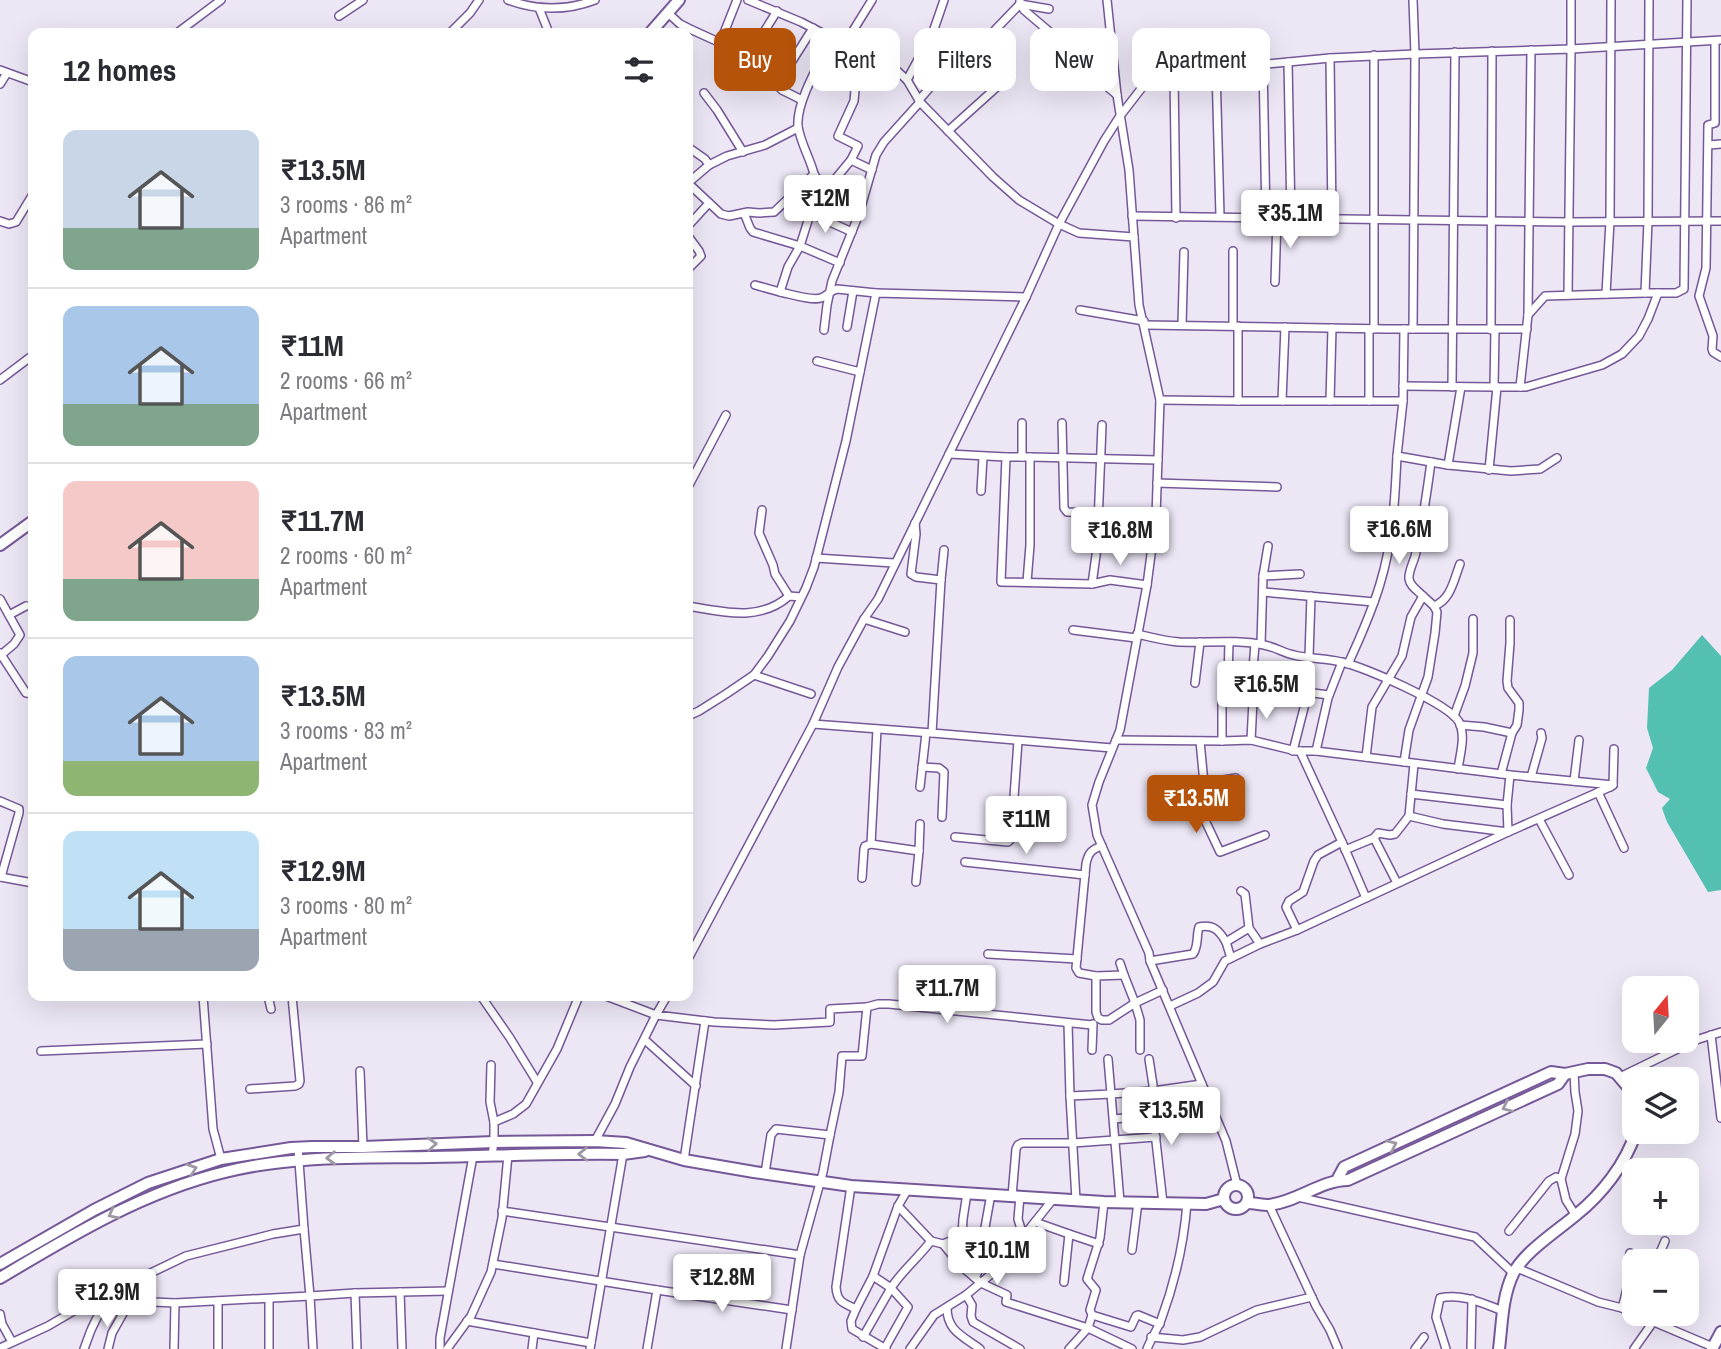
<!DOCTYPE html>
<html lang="en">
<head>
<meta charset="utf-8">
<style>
  :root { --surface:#fff; --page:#f7f7f7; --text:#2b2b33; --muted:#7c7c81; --line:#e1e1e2; --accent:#b45309 }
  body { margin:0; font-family:"Archivo Narrow",sans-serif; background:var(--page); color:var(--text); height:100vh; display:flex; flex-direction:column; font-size:26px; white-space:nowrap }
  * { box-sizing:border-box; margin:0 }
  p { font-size:23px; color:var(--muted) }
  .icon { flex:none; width:38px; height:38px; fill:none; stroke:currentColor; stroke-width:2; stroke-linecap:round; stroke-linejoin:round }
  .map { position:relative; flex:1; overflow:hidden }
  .panel { position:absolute; left:28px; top:28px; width:665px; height:973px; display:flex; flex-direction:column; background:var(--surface); border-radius:14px; box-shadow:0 7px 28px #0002 }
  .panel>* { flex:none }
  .banner { position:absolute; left:714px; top:28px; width:665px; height:63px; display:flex; gap:14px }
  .needle { width:46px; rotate:18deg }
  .buttons { position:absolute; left:1622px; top:976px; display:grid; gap:14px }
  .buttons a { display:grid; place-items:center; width:77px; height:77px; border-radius:14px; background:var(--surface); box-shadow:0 7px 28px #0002; font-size:35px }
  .price { position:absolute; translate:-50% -60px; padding:0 16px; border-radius:7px; background:#fff; color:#222; font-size:23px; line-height:46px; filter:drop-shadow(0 2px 4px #0008) }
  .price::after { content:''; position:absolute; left:50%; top:42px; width:21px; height:16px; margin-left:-10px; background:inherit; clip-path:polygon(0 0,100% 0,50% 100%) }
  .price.selected { background:var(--accent); color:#fff }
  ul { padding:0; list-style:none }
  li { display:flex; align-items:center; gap:21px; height:175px; padding:0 35px }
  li+li { border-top:2px solid var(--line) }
  li span { display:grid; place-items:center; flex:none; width:196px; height:140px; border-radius:14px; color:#555 }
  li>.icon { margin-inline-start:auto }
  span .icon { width:84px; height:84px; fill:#fffc; stroke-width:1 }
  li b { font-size:30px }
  h2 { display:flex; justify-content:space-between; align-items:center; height:84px; padding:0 35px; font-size:30px }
  .pill { padding:0 24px; border-radius:14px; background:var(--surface); box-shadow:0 7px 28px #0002; font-size:24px; line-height:63px }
  .pill.selected { background:var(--accent); color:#fff }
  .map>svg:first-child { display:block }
  .water { fill:#54c0b2 }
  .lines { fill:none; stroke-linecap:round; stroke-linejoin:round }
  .street-casing { stroke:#755898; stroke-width:10 }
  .secondary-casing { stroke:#755898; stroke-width:14 }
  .street { stroke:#fff; stroke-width:7 }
  .secondary { stroke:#fff; stroke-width:10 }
  .oneway { stroke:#9d98a4 }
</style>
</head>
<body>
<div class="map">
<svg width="1721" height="1349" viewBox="0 0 1721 1349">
  <rect width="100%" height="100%" fill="#ece6f5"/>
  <!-- water -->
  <polygon class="water" points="1702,635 1721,656 1721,890 1708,892 1667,822 1662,808 1670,799 1658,792 1646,768 1653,748 1647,728 1649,688 1672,670"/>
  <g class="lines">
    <!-- street casing -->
    <g class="street-casing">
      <g id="street">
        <path d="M508 0C538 11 566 11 595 0"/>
        <polyline points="748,0 801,22 832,38 856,44 881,56 907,80 920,102 993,177 1019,200 1059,224 1079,233 1134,237"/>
        <polyline points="1020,0 1020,4 1024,10 1058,39 1083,66 1117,95"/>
        <polyline points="1107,0 1117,95 1129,170 1139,305 1160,400 1156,516 1147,585 1120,730 1099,782 1092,805 1097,835 1149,953 1150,961 1226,1141 1237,1185"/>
        <polyline points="1413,0 1415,54 1571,49 1568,295"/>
        <polyline points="1571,0 1571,49 1721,40"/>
        <polyline points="539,8 549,33"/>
        <polyline points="668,13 680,24 690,29 749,56 782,90 802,100"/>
        <polyline points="339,16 363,0"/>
        <polyline points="995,30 1020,4 1049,9"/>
        <polyline points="177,33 221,0"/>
        <polyline points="450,33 470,13 479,0"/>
        <path d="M832 38C821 61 796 101 798 126 800 142 810 158 814 174L818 180 827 189 811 211 800 246 788 267 780 292C790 294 812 301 821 298 827 296 830 291 837 289L876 293"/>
        <polyline points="1715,41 1715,123 1708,125 1706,268 1699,296 1713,336 1712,349 1713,352 1721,357"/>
        <polyline points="846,42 872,0"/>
        <polyline points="720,43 737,0"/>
        <polyline points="749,56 777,11"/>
        <polyline points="1330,58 1332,218"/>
        <polyline points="1288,62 1291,218"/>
        <polyline points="1263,64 1266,218"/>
        <polyline points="1216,69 1220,216"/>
        <polyline points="0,70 33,82"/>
        <polyline points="1174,75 1176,218"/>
        <polyline points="907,80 933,32 944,0"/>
        <polyline points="0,84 7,73"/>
        <polyline points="776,84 782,77 813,28"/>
        <polyline points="704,93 717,110 743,152"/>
        <polyline points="919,100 961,52"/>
        <polyline points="948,131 998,86"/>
        <polyline points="1709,145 1721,144"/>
        <polyline points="688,147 705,159 709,165"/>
        <polyline points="851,160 858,146 838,136 854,101 855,90 870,50"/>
        <polyline points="688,183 721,214 729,216 748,212 759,213 774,212 814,174"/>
        <polyline points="688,183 709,165 727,156 765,145 798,128"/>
        <polyline points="827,189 851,160 872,170"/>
        <polyline points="744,213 750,228 753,232 800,246 840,263"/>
        <polyline points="810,213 852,232"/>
        <polyline points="1132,216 1569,222 1721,221"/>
        <polyline points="0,221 9,224 16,222 33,194"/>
        <polyline points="688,226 709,203"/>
        <polyline points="688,236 699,251 701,256 688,269"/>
        <polyline points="1233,251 1233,326"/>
        <polyline points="1275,282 1277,218"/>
        <polyline points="755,285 780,292"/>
        <polyline points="1645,293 1676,293 1684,289 1687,0"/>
        <polyline points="1606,294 1610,221 1611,0"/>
        <polyline points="1080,310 1144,321"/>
        <polyline points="1528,315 1545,296 1645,293 1648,221 1649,0"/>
        <polyline points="1145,325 1386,329 1527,329"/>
        <polyline points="1182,325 1184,252"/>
        <polyline points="847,327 853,291"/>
        <polyline points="1369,329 1369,401"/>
        <polyline points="1374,329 1374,55"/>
        <polyline points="824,330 827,305 832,281 859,214 876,155 884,142 920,102"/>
        <polyline points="1491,330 1492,51"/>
        <polyline points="817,361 860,372"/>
        <polyline points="0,380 33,355"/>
        <polyline points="1403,386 1494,387 1495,330"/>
        <polyline points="1452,387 1455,52"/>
        <polyline points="1494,387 1526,387 1602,365 1622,354 1639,336 1648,319 1658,293"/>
        <polyline points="1520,387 1528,315 1531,50"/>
        <polyline points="1160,400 1238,401 1238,326"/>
        <polyline points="1238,401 1403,401 1404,329"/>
        <polyline points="1282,401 1285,327"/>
        <polyline points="1330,401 1332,328"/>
        <polyline points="1403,401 1397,456 1448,465 1461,387"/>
        <polyline points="1022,423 1022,457"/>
        <polyline points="1062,423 1064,508 1067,512 1156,516"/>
        <polyline points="1102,425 1097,548 1092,584 1110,580 1147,585"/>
        <polyline points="949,454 1006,457 1001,582 1092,584"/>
        <polyline points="1006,457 1030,457 1030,545 1027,582"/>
        <polyline points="1030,457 1158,460"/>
        <polyline points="1448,465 1511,471 1540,469 1557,458"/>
        <polyline points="1489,470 1497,387"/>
        <polyline points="1157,483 1277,487"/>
        <polyline points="688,487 726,415"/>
        <polyline points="981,491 983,457"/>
        <polyline points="762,510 759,533 773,565 775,574 789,596"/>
        <polyline points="915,523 916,534 911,574 916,577 941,580 932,733 1112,748"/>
        <polyline points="816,558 894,563"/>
        <polyline points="1263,576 1268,546"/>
        <polyline points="941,580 944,550"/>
        <polyline points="1263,592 1374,602"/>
        <polyline points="0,599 20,635 14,644 1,655"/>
        <path d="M688 606C723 612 760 622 789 596L801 597"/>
        <path d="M1434 606C1451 600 1454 579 1460 564"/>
        <polyline points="9,615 26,606"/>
        <polyline points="864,619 905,632"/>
        <polyline points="1510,620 1510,643 1507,681 1508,688 1519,703 1519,710 1517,725 1512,733"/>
        <polyline points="1073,630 1136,638"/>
        <path d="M1137 634C1150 637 1165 641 1179 642 1207 643 1236 639 1264 645 1275 647 1284 653 1294 655 1309 659 1326 658 1341 662 1363 666 1449 704 1459 722 1466 736 1460 754 1458 769"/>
        <polyline points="1261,644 1263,576 1300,574"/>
        <polyline points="0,653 26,693 33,694"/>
        <polyline points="1309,657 1311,596"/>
        <path d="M1348 664C1360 638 1372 611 1380 584 1393 542 1395 499 1397 456"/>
        <polyline points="754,675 811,694"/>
        <polyline points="1228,679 1229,642"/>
        <polyline points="1252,681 1255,644"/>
        <polyline points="1195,683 1200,642"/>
        <polyline points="688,716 699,711 726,694 754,675 768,656 790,621 806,588 814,567 846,441 876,293 1026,297"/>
        <polyline points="1454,716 1465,686 1473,653 1473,619"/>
        <polyline points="813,724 932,733"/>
        <polyline points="1460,725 1484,727 1512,733 1501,774"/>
        <polyline points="877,729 871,844 919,851 920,824"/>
        <polyline points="1116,740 1222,741 1251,740 1296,751 1316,751 1510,775 1613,785 1610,787"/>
        <polyline points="1251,740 1253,701"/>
        <polyline points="1200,741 1204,783 1202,814 1220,852 1265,835"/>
        <polyline points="1222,741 1222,701"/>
        <polyline points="1293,751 1306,700 1313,693 1329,695"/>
        <polyline points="1300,751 1342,842 1366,898"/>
        <polyline points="1316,751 1328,698 1342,662"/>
        <path d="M1366 757 1372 707 1402 656 1411 617 1423 596C1418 591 1410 586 1409 579 1408 571 1415 560 1416 552 1423 522 1427 492 1431 462"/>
        <polyline points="1404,762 1409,730 1428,677 1435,633 1437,612 1434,606 1423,596"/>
        <polyline points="1414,764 1409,816 1443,824 1508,832 1507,805 1510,775"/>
        <polyline points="922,767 939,768 944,772 942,817"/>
        <polyline points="1531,777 1542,738 1541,733"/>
        <polyline points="1574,781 1579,740"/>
        <polyline points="1204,783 1236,778"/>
        <polyline points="1613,785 1614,749"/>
        <polyline points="920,787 926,733"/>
        <polyline points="1598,792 1624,848"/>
        <polyline points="1411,794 1507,805"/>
        <polyline points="0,801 19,809 19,813 1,877"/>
        <polyline points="1539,819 1569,875"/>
        <polyline points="955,837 1008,842 1011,839 1018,741"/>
        <polyline points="1374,838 1378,833 1390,835 1395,834 1409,816"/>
        <polyline points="1345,850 1374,838 1397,883"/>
        <polyline points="965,862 1085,875"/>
        <polyline points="0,877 33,883"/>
        <polyline points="862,878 864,849 865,846 871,844"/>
        <polyline points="916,882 919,851"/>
        <polyline points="1241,891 1245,894 1249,928"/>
        <polyline points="1297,930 1286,907 1289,901 1303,892 1314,861 1318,855 1342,842"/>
        <polyline points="988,954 1077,959"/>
        <polyline points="1231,958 1226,942 1249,928 1260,944"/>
        <polyline points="688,959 813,724 838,667 864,619 878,599 1026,297 1059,224 1104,141 1120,116 1144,85 1155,78 1216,69 1330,58 1415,54 1413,329"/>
        <path d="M1150 961 1193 954C1199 946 1196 936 1199 927 1213 924 1219 930 1226 942"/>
        <polyline points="1120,963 1124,975 1096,976 1096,1012 1098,1018 1102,1020 1109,1020 1135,1003 1163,990"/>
        <polyline points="1124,975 1135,1003 1140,1020 1140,1050"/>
        <path d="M1096 976 1079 973 1076 968 1086 864C1088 853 1092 849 1102 846"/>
        <polyline points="203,996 213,1129 221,1159"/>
        <polyline points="268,996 271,1009"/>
        <polyline points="481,996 510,1038 537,1082"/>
        <polyline points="667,996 656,1015 714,1022 774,1025 830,1022 830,1009 867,1007 862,1056 842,1056 839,1092 830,1135"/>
        <polyline points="1170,1006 1198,993 1213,982 1225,961 1260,944 1297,930 1508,832 1610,787"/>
        <polyline points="867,1007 878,1004 889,1004 1092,1025"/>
        <polyline points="1068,1023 1070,1096 1076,1200"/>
        <polyline points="1711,1035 1721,1118"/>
        <polyline points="645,1040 696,1086"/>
        <polyline points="1092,1050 1093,1024"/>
        <polyline points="41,1051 207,1044"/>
        <polyline points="1149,1059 1153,1085 1153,1115 1163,1203"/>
        <polyline points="491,1065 490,1102 494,1122"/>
        <polyline points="360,1071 363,1147"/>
        <polyline points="1574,1072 1575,1092 1578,1111 1575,1134 1561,1179 1566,1200 1576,1216"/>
        <polyline points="1620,1077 1696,1040 1721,1032"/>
        <polyline points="250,1089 295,1086 299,1084 300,1081 292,996"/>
        <polyline points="1070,1096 1111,1094 1108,1059"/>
        <polyline points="1114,1119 1153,1115"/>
        <polyline points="595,1141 615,1104 630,1067 656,1015 606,996"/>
        <polyline points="492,1155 494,1142 494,1122 513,1114 526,1104 557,1049 579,996"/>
        <polyline points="684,1160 705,1021"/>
        <path d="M851 1186 836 1287C837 1302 843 1303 856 1309L851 1321 852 1329 886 1349"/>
        <polyline points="1012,1196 1016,1149 1018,1145 1022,1143 1073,1143 1156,1137"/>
        <polyline points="1020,1196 1018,1219 1024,1239"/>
        <polyline points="1298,1197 1475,1237 1513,1273"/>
        <polyline points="1120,1202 1111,1094 1153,1091 1202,1084"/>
        <polyline points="1269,1205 1316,1306 1330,1330 1338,1349"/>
        <polyline points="898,1206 931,1241 943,1244 961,1266 981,1283 1007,1295 1006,1302 1088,1328 1092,1315 1090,1310 1096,1290 1087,1279 1100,1238 1104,1202"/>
        <polyline points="502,1211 800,1255 823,1172 830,1135 776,1129 771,1135 765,1173"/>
        <polyline points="1035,1222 1069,1234"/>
        <polyline points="1509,1231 1549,1181 1556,1177 1561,1179"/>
        <polyline points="943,1244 962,1236 963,1219 967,1193"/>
        <polyline points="1132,1250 1138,1202"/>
        <polyline points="1656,1262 1665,1241"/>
        <polyline points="493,1264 657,1290 647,1349"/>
        <polyline points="1517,1268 1598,1302 1622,1308 1634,1314"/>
        <path d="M873 1276 891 1288C902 1271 918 1258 931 1241"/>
        <polyline points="975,1278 981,1265 982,1244 991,1194"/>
        <polyline points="1064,1282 1069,1234 1099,1244"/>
        <polyline points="657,1290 792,1310"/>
        <polyline points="400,1292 402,1349"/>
        <polyline points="355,1293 357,1349"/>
        <polyline points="966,1295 972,1305 971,1316 973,1322 1020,1349"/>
        <polyline points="118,1297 132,1301 175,1303 310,1296 304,1229"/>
        <polyline points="269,1299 269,1349"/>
        <polyline points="218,1301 218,1349"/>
        <path d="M947 1308C947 1331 963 1336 980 1349"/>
        <path d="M1622 1308C1625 1298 1628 1288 1628 1278 1628 1269 1628 1262 1630 1253"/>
        <polyline points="856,1309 873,1276 898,1206 908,1189"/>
        <polyline points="0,1314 2,1324 12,1342"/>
        <polyline points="1635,1314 1713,1347"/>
        <polyline points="1092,1315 1131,1327 1136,1316 1138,1315 1160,1324"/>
        <polyline points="467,1321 534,1333 532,1349"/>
        <polyline points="1663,1325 1663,1314"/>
        <polyline points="534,1333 591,1343"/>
        <polyline points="863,1337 891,1288 908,1307 885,1348"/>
        <polyline points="1151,1337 1183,1340 1200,1337 1257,1310 1312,1297"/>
        <polyline points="0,1348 48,1326 84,1305 118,1297 132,1282 186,1256 273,1234 304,1229 298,1148"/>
        <polyline points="84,1349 91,1330 106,1299"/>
        <polyline points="108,1349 112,1333 130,1301"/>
        <polyline points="174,1349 175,1303"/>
        <polyline points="313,1349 310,1296 355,1293 448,1291"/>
        <polyline points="440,1349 440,1338 473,1156"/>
        <polyline points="447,1349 471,1316 491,1272 502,1218 508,1155"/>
        <polyline points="590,1349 623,1154"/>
        <polyline points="786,1349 800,1255"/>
        <polyline points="910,1349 934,1315 966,1295 995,1271 1024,1239 1030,1228 1054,1198"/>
        <polyline points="1069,1349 1088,1328 1132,1349"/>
        <path d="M1147 1349C1151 1339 1157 1330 1161 1320 1175 1282 1184 1243 1187 1203"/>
        <polyline points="1415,1349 1424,1337"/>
        <path d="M1446 1349 1436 1317 1440 1298C1462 1293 1482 1303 1503 1311"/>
        <polyline points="1471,1349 1472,1299"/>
        <polyline points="1634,1349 1653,1322"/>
      </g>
    </g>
    <!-- secondary casing -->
    <g class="secondary-casing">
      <g id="secondary">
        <polyline points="650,33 679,0"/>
        <polyline points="0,545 33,521"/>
        <polyline points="1337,1180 1344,1167 1551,1072 1565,1074 1588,1069 1605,1069 1616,1073 1634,1094"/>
        <circle cx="1236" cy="1197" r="12"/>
        <path d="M1247 1203C1254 1203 1262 1205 1269 1205 1297 1202 1321 1180 1348 1180L1558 1084 1565 1074"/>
        <polyline points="0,1264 94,1210 148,1183 221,1159 291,1148 312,1147 363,1147 494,1142 595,1141 626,1143 684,1160 754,1172 851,1186 1104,1202 1206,1204 1224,1199"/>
        <path d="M0 1278C72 1235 143 1192 225 1172 292 1155 362 1158 431 1157 495 1156 559 1153 623 1154L645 1151"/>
        <path d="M1499 1349C1502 1325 1502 1297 1513 1274 1524 1252 1557 1231 1576 1215 1602 1194 1625 1165 1636 1132"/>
        <polyline points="1712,1349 1721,1332"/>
      </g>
    </g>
    <!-- street -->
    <use href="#street" class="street"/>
    <!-- secondary -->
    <use href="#secondary" class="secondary"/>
  </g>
  <!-- one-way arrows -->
  <defs><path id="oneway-chevron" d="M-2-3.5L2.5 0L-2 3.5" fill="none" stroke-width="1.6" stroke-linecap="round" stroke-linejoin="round" transform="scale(1.75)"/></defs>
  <g class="oneway">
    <use href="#oneway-chevron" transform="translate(1507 1107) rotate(155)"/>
    <use href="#oneway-chevron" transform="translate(432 1144) rotate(-3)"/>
    <use href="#oneway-chevron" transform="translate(1392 1145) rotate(-25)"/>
    <use href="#oneway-chevron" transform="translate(583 1154) rotate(179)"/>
    <use href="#oneway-chevron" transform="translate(331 1158) rotate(178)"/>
    <use href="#oneway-chevron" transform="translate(192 1169) rotate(-19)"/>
    <use href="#oneway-chevron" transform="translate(113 1214) rotate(153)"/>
  </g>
</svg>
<div class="buttons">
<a><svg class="needle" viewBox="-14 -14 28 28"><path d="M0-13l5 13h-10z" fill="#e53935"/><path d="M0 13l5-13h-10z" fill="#7c7c81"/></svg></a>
<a><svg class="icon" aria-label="layers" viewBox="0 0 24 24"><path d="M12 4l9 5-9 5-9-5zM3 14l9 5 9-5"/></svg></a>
<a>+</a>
<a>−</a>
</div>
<b class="price" style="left:825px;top:235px">₹12M</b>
<b class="price" style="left:1290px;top:250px">₹35.1M</b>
<b class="price" style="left:1399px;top:566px">₹16.6M</b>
<b class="price" style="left:1120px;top:567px">₹16.8M</b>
<b class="price" style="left:1266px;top:721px">₹16.5M</b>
<b class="price selected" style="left:1196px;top:835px">₹13.5M</b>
<b class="price" style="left:1026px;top:856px">₹11M</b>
<b class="price" style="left:947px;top:1025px">₹11.7M</b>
<b class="price" style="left:1171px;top:1147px">₹13.5M</b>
<b class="price" style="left:997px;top:1287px">₹10.1M</b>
<b class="price" style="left:722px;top:1314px">₹12.8M</b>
<b class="price" style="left:107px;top:1329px">₹12.9M</b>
<div class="banner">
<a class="pill selected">Buy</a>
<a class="pill">Rent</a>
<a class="pill">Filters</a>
<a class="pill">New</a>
<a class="pill">Apartment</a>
</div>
<section class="panel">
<h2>12 homes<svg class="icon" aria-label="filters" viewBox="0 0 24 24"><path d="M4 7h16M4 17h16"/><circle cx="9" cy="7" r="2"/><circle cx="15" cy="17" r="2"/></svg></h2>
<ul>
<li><span style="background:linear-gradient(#c9d6e8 70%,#7fa58c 0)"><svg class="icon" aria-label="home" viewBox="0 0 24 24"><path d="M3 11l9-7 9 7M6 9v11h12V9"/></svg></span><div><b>₹13.5M</b><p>3 rooms · 86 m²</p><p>Apartment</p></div></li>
<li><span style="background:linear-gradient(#a9c7e8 70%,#7fa58c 0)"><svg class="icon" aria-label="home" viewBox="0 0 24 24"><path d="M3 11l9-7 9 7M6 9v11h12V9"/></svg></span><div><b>₹11M</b><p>2 rooms · 66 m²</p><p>Apartment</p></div></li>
<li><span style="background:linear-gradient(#f6c9c9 70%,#7fa58c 0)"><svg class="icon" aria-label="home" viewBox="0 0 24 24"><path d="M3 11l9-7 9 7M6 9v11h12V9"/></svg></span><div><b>₹11.7M</b><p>2 rooms · 60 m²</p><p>Apartment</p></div></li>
<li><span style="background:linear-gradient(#a9c7e8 75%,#8fb573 0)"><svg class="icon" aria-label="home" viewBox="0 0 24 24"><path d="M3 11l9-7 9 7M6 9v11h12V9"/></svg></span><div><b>₹13.5M</b><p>3 rooms · 83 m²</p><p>Apartment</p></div></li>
<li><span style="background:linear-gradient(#bfe0f5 70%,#9aa5b1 0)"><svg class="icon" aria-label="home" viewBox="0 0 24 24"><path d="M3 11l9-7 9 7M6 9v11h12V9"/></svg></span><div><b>₹12.9M</b><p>3 rooms · 80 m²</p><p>Apartment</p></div></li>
</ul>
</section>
</div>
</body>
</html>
